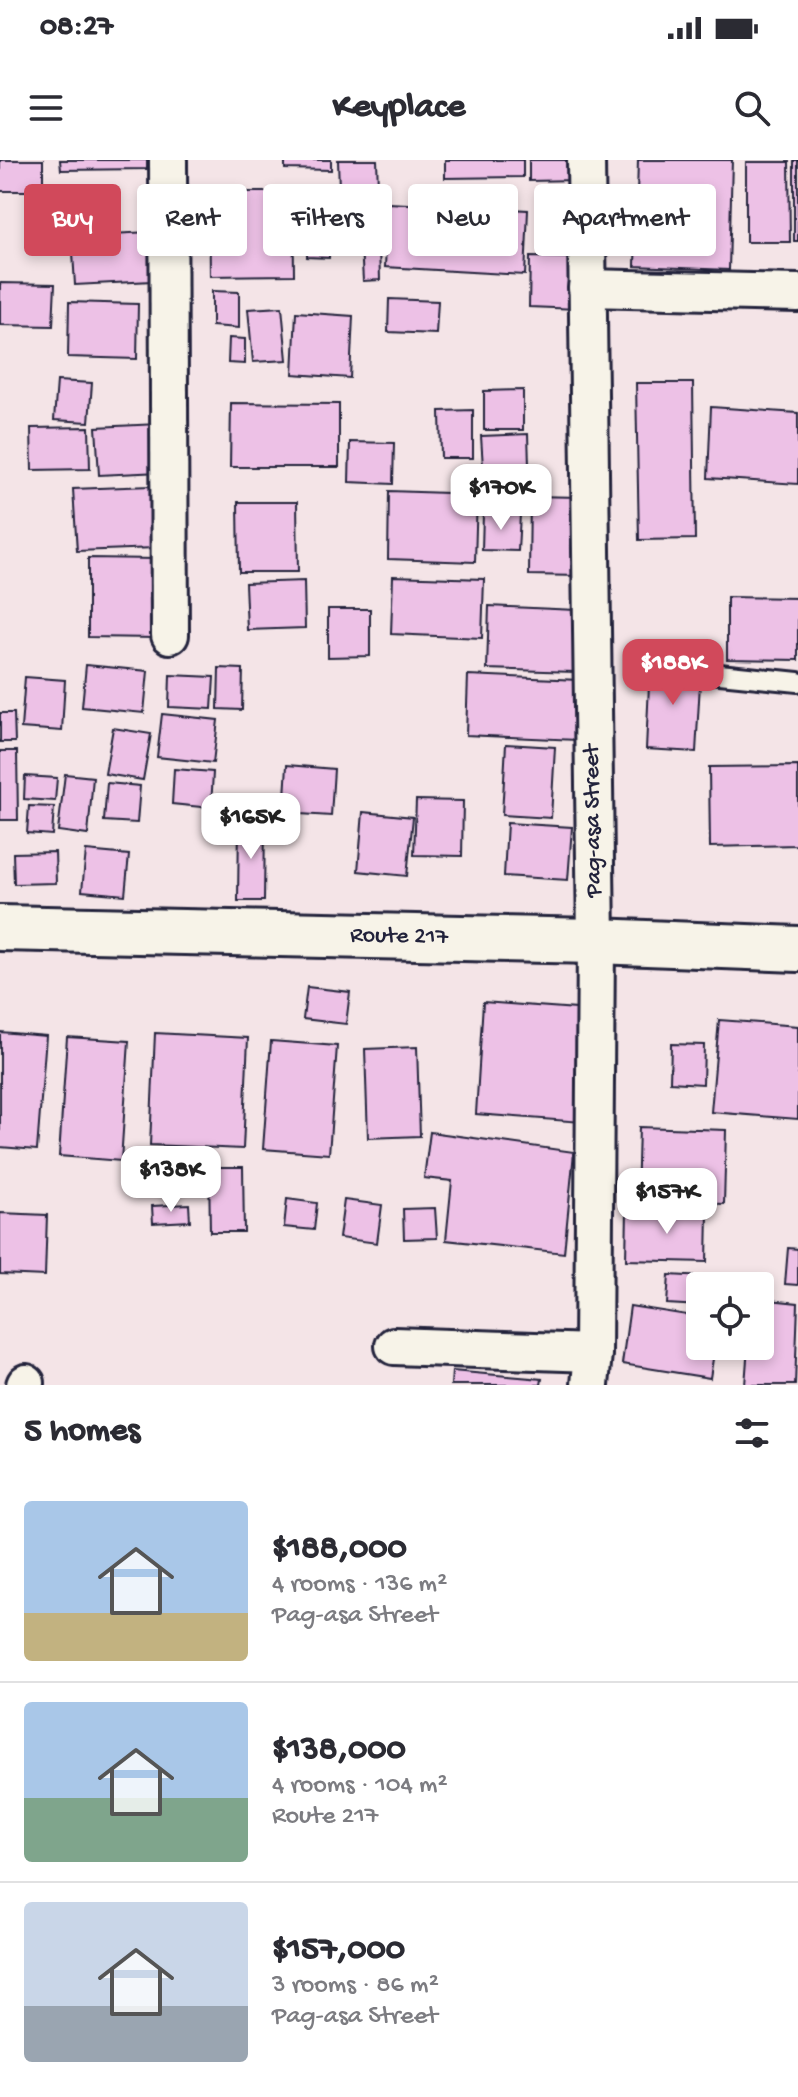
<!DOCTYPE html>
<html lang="en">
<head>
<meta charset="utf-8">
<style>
  :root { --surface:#fff; --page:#f7f7f7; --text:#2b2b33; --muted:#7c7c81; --line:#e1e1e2; --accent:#d1495b }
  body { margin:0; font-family:"Gochi Hand",sans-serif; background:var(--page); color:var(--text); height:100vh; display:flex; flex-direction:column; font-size:30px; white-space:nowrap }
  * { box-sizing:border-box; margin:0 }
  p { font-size:26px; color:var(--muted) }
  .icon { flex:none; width:44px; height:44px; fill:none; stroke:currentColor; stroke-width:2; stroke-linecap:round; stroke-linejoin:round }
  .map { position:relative; height:1225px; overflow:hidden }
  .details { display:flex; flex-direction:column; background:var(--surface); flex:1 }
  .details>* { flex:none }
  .guide { position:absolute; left:24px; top:24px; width:750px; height:72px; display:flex; gap:16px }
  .tools { position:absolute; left:686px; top:1112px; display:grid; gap:16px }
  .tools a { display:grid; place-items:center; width:88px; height:88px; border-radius:8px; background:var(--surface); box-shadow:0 4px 12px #0003; font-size:40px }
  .price { position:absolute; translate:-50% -68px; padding:0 18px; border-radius:16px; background:#fff; color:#222; font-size:26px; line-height:52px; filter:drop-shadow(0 2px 4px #0008) }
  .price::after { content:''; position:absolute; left:50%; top:48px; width:24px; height:18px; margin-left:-12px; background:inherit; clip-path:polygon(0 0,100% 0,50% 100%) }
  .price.on { background:var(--accent); color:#fff }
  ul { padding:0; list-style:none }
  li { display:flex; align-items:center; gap:24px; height:200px; padding:0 24px }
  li+li { border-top:2px solid var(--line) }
  li span { display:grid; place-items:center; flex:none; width:224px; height:160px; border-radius:8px; color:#555 }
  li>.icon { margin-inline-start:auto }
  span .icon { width:96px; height:96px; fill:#fffc; stroke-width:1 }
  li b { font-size:34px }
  h2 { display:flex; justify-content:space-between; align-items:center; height:96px; padding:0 24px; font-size:34px }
  .tag { padding:0 28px; border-radius:8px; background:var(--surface); box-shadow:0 4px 12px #0003; font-size:28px; line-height:72px }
  .tag.on { background:var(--accent); color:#fff }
  .status { display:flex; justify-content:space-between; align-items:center; height:56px; padding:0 40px; background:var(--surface); direction:ltr }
  .status svg { height:22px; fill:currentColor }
  header { display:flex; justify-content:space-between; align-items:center; height:104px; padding:0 24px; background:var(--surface); font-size:36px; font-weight:800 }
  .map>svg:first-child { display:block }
  .building { fill:#edc1e6; stroke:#22223b; stroke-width:2 }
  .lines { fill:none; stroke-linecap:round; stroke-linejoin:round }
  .service-casing { stroke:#22223b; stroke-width:24 }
  .minor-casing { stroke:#22223b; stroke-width:42 }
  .primary-casing { stroke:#22223b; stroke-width:50 }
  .service { stroke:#f7f3e8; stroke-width:18 }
  .minor { stroke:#f7f3e8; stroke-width:36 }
  .primary { stroke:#f7f3e8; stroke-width:44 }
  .labels { text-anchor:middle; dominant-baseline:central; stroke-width:6; stroke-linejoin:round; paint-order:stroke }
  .street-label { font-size:24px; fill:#22223b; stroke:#f7f3e8 }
</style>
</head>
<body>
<div class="status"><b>08:27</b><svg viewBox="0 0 49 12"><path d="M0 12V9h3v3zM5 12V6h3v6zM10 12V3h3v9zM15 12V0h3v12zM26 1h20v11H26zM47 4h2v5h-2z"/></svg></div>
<header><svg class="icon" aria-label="menu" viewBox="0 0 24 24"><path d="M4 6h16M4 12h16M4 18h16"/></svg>Keyplace<svg class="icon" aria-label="search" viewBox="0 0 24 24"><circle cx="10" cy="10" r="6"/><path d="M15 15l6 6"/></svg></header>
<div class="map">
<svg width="798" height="1225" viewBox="0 0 798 1225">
  <rect width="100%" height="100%" fill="#f4e4e7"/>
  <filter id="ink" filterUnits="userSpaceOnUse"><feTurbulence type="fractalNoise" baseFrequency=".0125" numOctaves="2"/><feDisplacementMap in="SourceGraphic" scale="16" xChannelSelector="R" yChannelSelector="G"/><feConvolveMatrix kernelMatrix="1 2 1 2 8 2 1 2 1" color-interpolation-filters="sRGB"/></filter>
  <g filter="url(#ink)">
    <!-- building -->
    <g class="building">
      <rect x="0" y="0" width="43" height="31"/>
      <polygon points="60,0 147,0 147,9 61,10"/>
      <polygon points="285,0 331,0 331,10 285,9"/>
      <polygon points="338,0 377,0 378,27 339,28"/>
      <polygon points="445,0 523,0 523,17 445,18"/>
      <polygon points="529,0 576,0 577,20 529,21"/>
      <polygon points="638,0 732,0 729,110 635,106"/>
      <rect x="794" y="0" width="4" height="81"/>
      <polygon points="746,2 789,2 790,82 746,82"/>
      <polygon points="209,32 293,32 294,115 210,116"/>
      <polygon points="103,40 105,68 67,69 65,42"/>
      <polygon points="388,43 528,50 525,115 385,107"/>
      <polygon points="542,51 574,52 573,90 542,89"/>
      <polygon points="308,56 330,57 329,98 307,97"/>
      <polygon points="150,72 152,121 75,125 72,76"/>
      <polygon points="379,84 380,120 363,121 361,85"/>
      <polygon points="530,97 579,98 578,149 529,147"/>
      <polygon points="0,123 55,124 53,166 0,165"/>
      <polygon points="212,131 239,132 239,168 212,166"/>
      <polygon points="389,139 438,141 436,174 388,172"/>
      <polygon points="69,142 138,144 137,199 68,197"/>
      <polygon points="282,147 287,200 253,202 248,149"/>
      <polygon points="296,152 353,156 350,218 293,214"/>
      <polygon points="229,178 245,179 245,204 228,203"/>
      <polygon points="57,221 92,223 89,262 54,260"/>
      <polygon points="636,223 693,223 695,379 639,380"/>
      <polygon points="523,230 523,270 484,270 484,231"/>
      <polygon points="231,243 339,244 339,307 230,307"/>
      <polygon points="711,247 798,253 798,324 708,318"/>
      <polygon points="473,250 473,298 441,298 440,251"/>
      <polygon points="158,264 160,312 99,315 96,267"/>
      <polygon points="89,267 90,309 32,310 31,268"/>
      <polygon points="528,274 529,305 483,307 481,276"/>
      <polygon points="350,282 394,283 393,324 349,322"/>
      <polygon points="151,326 155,388 77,391 73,329"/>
      <polygon points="389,331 477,334 475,402 388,399"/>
      <polygon points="530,336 581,337 580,416 529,415"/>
      <polygon points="238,342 297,342 298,412 239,412"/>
      <polygon points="483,353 520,354 518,391 482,390"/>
      <polygon points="88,398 157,399 157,478 88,477"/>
      <polygon points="393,416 484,419 482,478 391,474"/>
      <polygon points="304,421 305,468 247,470 245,423"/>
      <polygon points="727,437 798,438 798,500 727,499"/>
      <polygon points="489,446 576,450 574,512 487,509"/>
      <polygon points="328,449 370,449 370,496 328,497"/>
      <polygon points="650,503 701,506 696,592 646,589"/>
      <polygon points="86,505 148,511 144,553 82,547"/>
      <polygon points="219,508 243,509 242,550 218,549"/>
      <polygon points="170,515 214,517 212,549 169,547"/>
      <polygon points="468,515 579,520 577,580 466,575"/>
      <polygon points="25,517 65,520 62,571 21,568"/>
      <polygon points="0,553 14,553 15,582 0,582"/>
      <polygon points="162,554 218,560 213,603 157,597"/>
      <polygon points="113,568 151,574 143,620 105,614"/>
      <polygon points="506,584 555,587 551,658 502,655"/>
      <polygon points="0,591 17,591 18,660 0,660"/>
      <polygon points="287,605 334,609 331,656 284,653"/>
      <polygon points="798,606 798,685 710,687 709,607"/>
      <polygon points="174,609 213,612 211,648 172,644"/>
      <polygon points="65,614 93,617 88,675 58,671"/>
      <polygon points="25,616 57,618 55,641 24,639"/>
      <polygon points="107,623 140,626 137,663 104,661"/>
      <polygon points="416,640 463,641 462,696 414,695"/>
      <polygon points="29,646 54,647 52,675 27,673"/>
      <polygon points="363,652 413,657 407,716 358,711"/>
      <polygon points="239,661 265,662 264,741 238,741"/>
      <polygon points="507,663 572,667 568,720 504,716"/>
      <polygon points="86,691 129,695 125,735 82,731"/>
      <polygon points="55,692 56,723 14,724 13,693"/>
      <polygon points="307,827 350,832 346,864 303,859"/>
      <polygon points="483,842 590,850 582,962 476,954"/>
      <polygon points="719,860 798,866 798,959 711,952"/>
      <polygon points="0,872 46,876 37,990 0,987"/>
      <polygon points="155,873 248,878 243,989 150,985"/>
      <polygon points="67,877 129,881 121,1001 59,996"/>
      <polygon points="271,881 337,886 329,994 263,989"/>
      <polygon points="671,884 704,885 703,924 670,922"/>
      <polygon points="417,887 420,976 368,978 365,889"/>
      <polygon points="639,967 726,970 724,1044 637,1041"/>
      <polygon points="430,972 574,992 564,1093 446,1080 452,1021 424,1018"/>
      <polygon points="209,1007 243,1007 244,1072 210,1072"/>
      <polygon points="287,1039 317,1043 314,1070 284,1067"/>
      <polygon points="344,1040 382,1045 377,1083 339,1078"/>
      <polygon points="189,1044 190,1061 153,1063 152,1046"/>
      <polygon points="435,1048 437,1078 404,1079 403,1049"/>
      <polygon points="627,1050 708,1052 707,1102 626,1100"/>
      <polygon points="0,1053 47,1055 45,1116 0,1114"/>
      <polygon points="788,1088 798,1089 798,1125 785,1124"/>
      <polygon points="669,1115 723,1118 723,1126 700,1126 700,1146 667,1144"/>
      <polygon points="760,1139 798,1143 795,1225 745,1225 748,1186 760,1186"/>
      <polygon points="630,1146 700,1157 700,1186 715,1186 710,1218 622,1204"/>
      <polygon points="452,1211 542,1219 541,1225 451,1225"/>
    </g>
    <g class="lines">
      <!-- service casing -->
      <g class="service-casing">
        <polyline id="service" points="710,513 798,522"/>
      </g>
      <!-- minor casing -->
      <g class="minor-casing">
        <g id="minor">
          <polyline points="168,0 170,475"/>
          <polyline points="586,0 596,781 593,1193 590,1225"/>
          <polyline points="587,128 798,133"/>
          <polyline points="394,1186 593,1193"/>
          <polyline points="25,1225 26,1223"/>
        </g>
      </g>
      <!-- primary casing -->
      <g class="primary-casing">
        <polyline id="primary" points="0,768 596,781 798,789"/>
      </g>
      <!-- service -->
      <use href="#service" class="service"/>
      <!-- minor -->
      <use href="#minor" class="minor"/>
      <!-- primary -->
      <use href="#primary" class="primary"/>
    </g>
  </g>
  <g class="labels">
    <!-- street labels -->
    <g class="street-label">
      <text transform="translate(594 661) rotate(-91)">Pag-asa Street</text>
      <text transform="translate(399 777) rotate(1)">Route 217</text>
    </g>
  </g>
</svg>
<div class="tools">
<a><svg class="icon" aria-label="locate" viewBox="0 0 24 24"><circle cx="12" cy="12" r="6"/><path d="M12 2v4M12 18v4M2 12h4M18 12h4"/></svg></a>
</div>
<b class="price" style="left:501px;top:372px">$170K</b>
<b class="price on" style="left:673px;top:547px">$188K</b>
<b class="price" style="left:251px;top:701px">$165K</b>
<b class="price" style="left:171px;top:1054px">$138K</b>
<b class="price" style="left:667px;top:1076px">$157K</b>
<div class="guide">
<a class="tag on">Buy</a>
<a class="tag">Rent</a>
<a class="tag">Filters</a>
<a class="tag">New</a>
<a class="tag">Apartment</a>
</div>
</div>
<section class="details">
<h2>5 homes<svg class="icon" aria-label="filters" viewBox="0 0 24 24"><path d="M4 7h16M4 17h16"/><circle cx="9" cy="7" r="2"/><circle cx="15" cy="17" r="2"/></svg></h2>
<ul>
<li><span style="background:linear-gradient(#a9c7e8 70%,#c2b280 0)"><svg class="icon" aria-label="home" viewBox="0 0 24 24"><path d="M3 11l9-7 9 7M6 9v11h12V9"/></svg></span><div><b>$188,000</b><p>4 rooms · 136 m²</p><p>Pag-asa Street</p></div></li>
<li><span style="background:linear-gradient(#a9c7e8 60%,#7fa58c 0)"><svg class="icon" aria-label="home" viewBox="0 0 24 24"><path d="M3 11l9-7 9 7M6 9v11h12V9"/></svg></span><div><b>$138,000</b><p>4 rooms · 104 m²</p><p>Route 217</p></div></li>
<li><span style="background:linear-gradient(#c9d6e8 65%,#9aa5b1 0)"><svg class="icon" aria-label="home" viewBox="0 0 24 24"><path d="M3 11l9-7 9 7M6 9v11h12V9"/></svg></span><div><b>$157,000</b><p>3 rooms · 86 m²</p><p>Pag-asa Street</p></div></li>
</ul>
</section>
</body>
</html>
